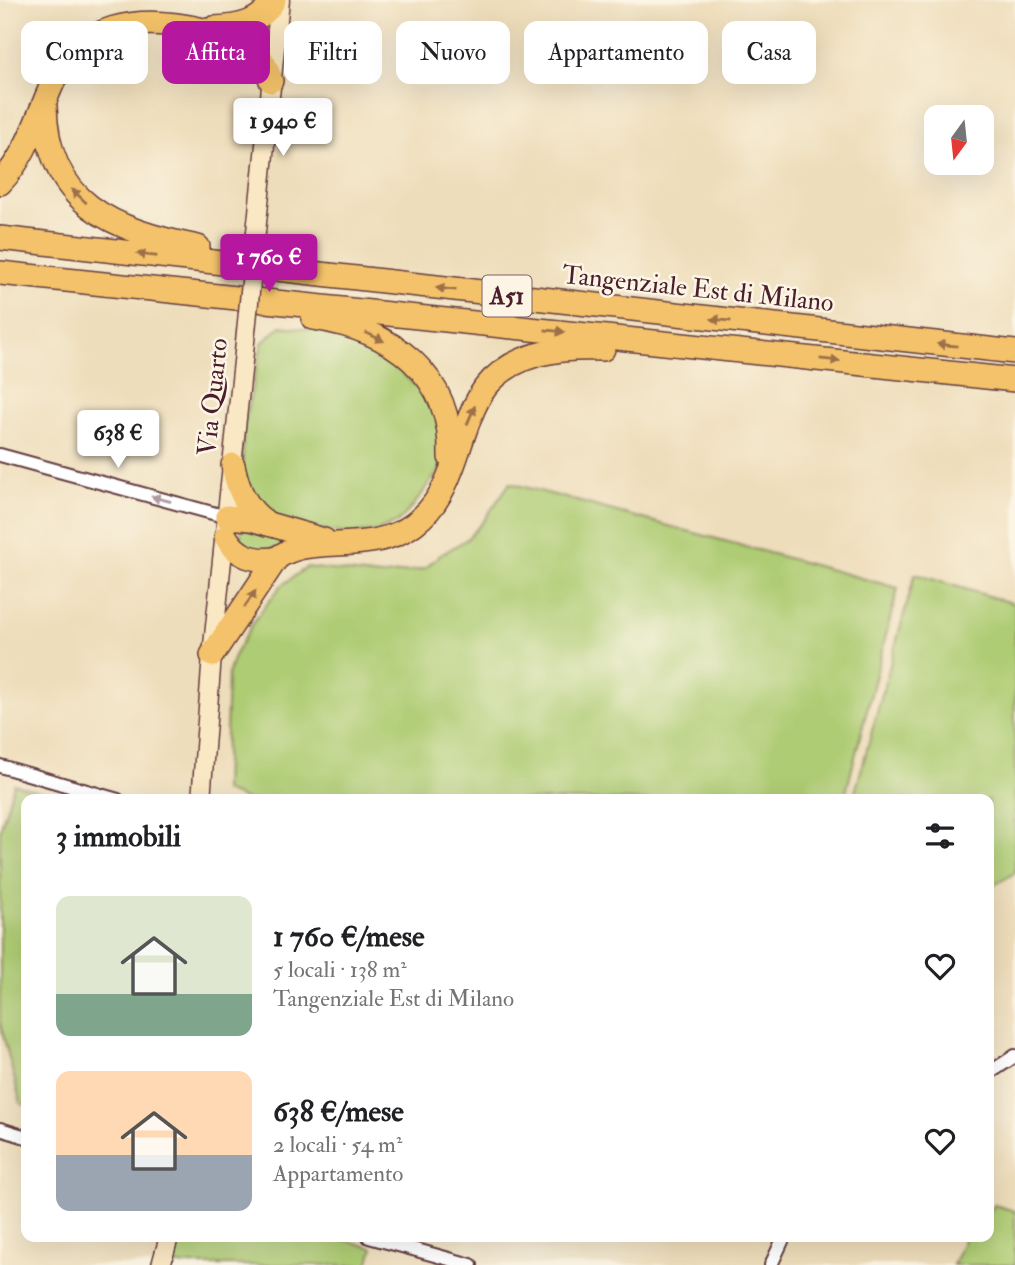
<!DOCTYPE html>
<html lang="it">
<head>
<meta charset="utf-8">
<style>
  :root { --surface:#fff; --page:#f6f6f6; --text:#202124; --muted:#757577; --accent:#b5179e }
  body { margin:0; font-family:"IM FELL Double Pica",serif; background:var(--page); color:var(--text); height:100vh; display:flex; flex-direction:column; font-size:26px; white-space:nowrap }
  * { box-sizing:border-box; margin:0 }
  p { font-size:23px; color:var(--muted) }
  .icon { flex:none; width:38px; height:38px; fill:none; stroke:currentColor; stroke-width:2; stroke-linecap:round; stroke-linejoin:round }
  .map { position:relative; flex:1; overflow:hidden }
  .details { position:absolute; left:21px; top:794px; width:973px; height:448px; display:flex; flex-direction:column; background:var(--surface); border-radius:14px; box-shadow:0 7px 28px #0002 }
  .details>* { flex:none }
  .hud { position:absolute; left:21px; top:21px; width:973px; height:63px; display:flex; gap:14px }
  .needle { width:46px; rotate:195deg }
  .fabs { position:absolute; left:924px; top:105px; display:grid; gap:14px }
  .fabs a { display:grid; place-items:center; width:70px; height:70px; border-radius:14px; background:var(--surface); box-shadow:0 7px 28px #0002; font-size:35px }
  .price { position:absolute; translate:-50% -60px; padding:0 16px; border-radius:7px; background:#fff; color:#222; font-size:23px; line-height:46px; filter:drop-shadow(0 2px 4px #0008) }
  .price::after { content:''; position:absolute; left:50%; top:42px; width:21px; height:16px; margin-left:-10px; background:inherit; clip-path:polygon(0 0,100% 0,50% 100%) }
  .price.current { background:var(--accent); color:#fff }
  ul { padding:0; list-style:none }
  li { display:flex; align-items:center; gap:21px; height:175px; padding:0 35px }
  li span { display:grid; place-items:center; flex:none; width:196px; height:140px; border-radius:14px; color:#555 }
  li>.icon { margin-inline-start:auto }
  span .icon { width:84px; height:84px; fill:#fffc; stroke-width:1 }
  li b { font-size:30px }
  h2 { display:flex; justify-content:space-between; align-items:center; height:84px; padding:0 35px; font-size:30px }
  .chip { padding:0 24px; border-radius:14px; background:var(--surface); box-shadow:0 7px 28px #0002; font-size:24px; line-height:63px }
  .chip.current { background:var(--accent); color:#fff }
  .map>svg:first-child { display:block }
  .green { fill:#aecc73; stroke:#7c764f; stroke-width:2 }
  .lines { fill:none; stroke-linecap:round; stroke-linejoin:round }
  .street-casing { stroke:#633c40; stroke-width:16 }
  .secondary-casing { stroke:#633c40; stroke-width:21 }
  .highway-casing { stroke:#633c40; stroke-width:26 }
  .street { stroke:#fff; stroke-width:12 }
  .secondary { stroke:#fae7c3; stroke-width:18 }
  .highway { stroke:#f3c26a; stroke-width:23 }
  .secondary-bridge-casing { stroke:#633c40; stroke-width:21; stroke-linecap:butt }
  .secondary-bridge { stroke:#fae7c3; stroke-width:18 }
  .oneway { fill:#9e704a }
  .oneway2 { fill:#ae9aa0 }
  .labels { text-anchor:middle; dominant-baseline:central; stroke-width:5; stroke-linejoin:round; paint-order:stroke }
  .shield { fill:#fcf5e5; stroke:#7f5f63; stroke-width:2 }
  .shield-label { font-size:24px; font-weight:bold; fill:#4a1f2b }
  .street-label { font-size:26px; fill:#4a1f2b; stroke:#fcf5e5 }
</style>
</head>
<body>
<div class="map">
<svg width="1015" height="1265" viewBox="0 0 1015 1265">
  <rect width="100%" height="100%" fill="#fcf5e5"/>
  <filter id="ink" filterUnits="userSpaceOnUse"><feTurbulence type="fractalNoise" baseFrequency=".0143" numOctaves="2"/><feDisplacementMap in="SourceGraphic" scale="14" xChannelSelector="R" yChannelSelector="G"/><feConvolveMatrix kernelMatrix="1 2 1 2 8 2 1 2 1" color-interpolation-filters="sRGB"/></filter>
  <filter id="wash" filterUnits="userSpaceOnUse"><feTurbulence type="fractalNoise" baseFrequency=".00686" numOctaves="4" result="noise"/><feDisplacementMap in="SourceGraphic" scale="28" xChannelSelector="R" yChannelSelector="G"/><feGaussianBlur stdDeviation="1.57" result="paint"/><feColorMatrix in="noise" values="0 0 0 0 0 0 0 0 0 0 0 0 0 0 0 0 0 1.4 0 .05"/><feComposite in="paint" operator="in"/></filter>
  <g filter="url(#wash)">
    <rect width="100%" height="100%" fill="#eeddba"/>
    <!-- green -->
    <g class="green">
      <polygon points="281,326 322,331 367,341 436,405 444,440 440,469 413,506 398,522 379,530 351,534 321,530 278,518 254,502 243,472 243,431 262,343"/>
      <polygon points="510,483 898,588 844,800 247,800 224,791 228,675 234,656 256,618 281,586 307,567 380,576 424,569 439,556 467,539 482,523"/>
      <polygon points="241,528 287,538 283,548 252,550 241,540"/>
      <polygon points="915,574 1015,604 1015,873 989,888 989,800 853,800"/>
      <polygon points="14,784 70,800 26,800 26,1105 21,1104 0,1023 0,830"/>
      <polygon points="994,1205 1015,1211 1015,1265 953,1265 965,1237 989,1237 989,1214"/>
      <polygon points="178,1237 335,1237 373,1248 368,1265 171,1265"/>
    </g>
  </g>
  <g filter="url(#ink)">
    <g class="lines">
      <!-- street casing -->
      <g class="street-casing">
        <g id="street">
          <polyline points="0,455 227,517"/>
          <polyline points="0,766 118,800"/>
          <polyline points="989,1073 1015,1056"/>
          <polyline points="0,1129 26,1137"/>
          <polyline points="369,1237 471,1265"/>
          <polyline points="771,1265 784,1237"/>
        </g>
      </g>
      <!-- secondary casing -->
      <g class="secondary-casing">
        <g id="secondary">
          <polyline points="256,232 280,0"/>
          <polyline points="201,800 212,655 244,352"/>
          <polyline points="161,1265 169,1237"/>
        </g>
      </g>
      <!-- highway casing -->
      <g class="highway-casing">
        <g id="highway">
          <path d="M214 28C239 27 261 23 274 0"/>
          <path d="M45 106C47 204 113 230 198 247"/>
          <path d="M0 183C25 158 36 121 50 89 77 21 140 15 204 30 239 39 260 42 271 81"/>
          <polyline points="0,238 1015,352"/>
          <polyline points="0,273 1015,380"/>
          <path d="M313 318C391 330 453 373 450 457"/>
          <path d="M233 465C238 490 246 509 268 524"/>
          <polyline points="227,517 251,519 324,540"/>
          <path d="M226 537C237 557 254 561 276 559"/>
          <path d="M212 655 276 559C308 532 371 557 414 524 437 507 447 483 456 457 464 434 471 408 485 388 513 352 561 347 603 349"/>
        </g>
      </g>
      <!-- street -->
      <use href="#street" class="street"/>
      <!-- secondary -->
      <use href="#secondary" class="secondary"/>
      <!-- highway -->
      <use href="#highway" class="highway"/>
      <!-- secondary-bridge casing -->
      <g class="secondary-bridge-casing">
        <polyline id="secondary-bridge" points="244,352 256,232"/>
      </g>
      <!-- secondary-bridge -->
      <use href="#secondary-bridge" class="secondary-bridge"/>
    </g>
    <!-- one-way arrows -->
    <defs><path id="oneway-solid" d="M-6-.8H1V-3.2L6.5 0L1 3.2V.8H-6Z" transform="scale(1.75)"/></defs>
    <g class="oneway">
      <use href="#oneway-solid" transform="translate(79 196) rotate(-137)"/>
      <use href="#oneway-solid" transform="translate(147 255) rotate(-173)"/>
      <use href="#oneway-solid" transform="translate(446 289) rotate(-174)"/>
      <use href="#oneway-solid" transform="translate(721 320) rotate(-174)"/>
      <use href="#oneway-solid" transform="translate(555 331) rotate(6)"/>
      <use href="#oneway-solid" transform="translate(375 337) rotate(26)"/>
      <use href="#oneway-solid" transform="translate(947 345) rotate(-174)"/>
      <use href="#oneway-solid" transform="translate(830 360) rotate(6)"/>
      <use href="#oneway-solid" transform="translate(471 415) rotate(-67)"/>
      <use href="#oneway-solid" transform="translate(250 599) rotate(-56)"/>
    </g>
    <use class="oneway2" href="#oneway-solid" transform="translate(161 499) rotate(-165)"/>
  </g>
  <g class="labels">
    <!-- shield labels -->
    <rect class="shield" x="482.5" y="275.5" width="49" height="41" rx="5"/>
    <g class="shield-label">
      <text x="507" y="296">A51</text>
    </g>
    <!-- street labels -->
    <g class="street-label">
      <text transform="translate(698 289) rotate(6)">Tangenziale Est di Milano</text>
      <text transform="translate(213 397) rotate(-84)">Via Quarto</text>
    </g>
  </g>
</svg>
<div class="fabs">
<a><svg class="needle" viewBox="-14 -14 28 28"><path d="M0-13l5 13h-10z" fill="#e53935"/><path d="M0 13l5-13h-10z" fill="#757577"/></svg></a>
</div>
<b class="price" style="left:283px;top:158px">1 940 €</b>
<b class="price current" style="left:269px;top:294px">1 760 €</b>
<b class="price" style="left:118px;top:470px">638 €</b>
<div class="hud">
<a class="chip">Compra</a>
<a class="chip current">Affitta</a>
<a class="chip">Filtri</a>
<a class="chip">Nuovo</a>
<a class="chip">Appartamento</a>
<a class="chip">Casa</a>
</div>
<section class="details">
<h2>3 immobili<svg class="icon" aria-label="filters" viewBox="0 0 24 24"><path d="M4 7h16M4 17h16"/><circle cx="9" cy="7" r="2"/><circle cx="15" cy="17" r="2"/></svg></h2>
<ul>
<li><span style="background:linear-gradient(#dfe7d0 70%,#7fa58c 0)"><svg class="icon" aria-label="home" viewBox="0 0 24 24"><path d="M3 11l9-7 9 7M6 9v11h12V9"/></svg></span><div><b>1 760 €/mese</b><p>5 locali · 138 m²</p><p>Tangenziale Est di Milano</p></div><svg class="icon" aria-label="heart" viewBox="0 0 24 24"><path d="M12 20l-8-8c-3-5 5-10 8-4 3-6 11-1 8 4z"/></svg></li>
<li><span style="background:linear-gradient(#ffd9b3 60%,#9aa5b1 0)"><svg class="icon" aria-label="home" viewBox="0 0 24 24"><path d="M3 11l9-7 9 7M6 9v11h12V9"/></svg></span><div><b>638 €/mese</b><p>2 locali · 54 m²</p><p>Appartamento</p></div><svg class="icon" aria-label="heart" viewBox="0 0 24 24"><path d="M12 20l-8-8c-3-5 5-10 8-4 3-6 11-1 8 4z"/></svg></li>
</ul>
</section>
</div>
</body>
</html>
